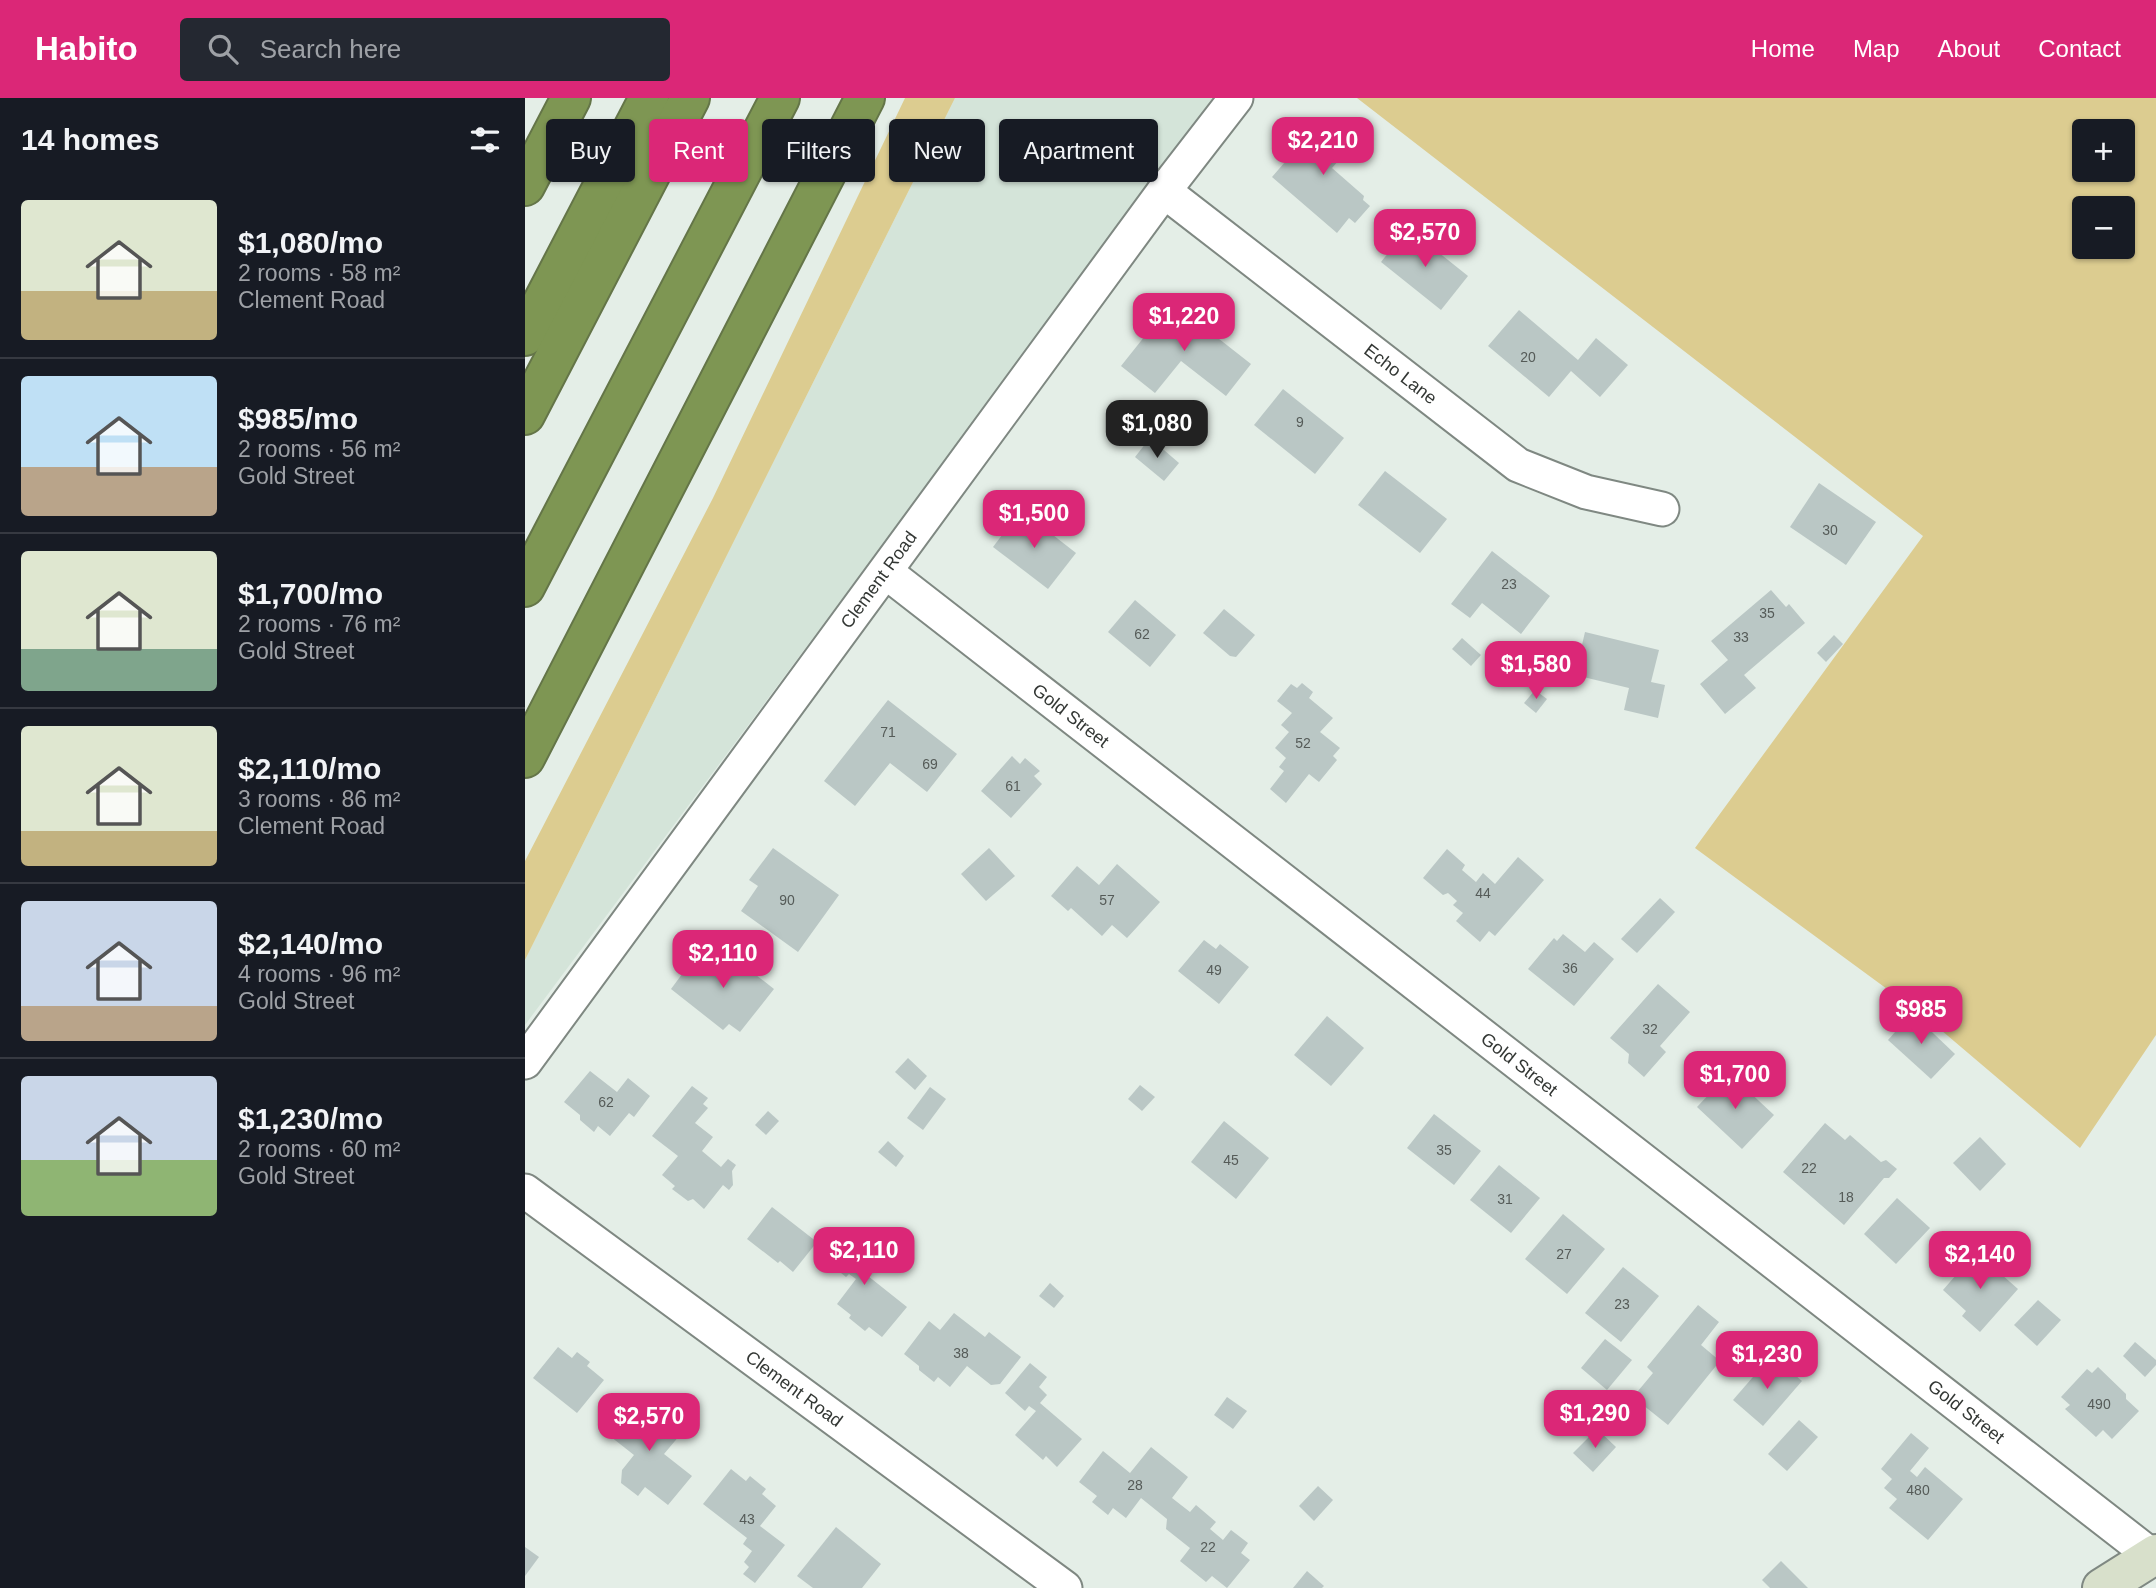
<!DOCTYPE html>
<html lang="en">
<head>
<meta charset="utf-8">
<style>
  :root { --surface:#171b24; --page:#242831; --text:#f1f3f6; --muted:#9ea1a6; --line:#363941; --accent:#db2777 }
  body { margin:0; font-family:Arial,sans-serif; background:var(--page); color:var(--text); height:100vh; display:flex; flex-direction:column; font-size:26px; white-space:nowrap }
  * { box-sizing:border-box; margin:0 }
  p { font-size:23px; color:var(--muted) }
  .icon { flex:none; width:38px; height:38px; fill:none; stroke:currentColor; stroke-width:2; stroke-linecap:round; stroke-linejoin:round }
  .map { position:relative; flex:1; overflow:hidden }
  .details { display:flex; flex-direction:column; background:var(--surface); width:525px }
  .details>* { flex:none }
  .guide { position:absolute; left:21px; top:21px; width:665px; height:63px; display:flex; gap:14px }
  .buttons { position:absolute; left:1547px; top:21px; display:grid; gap:14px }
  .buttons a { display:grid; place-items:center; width:63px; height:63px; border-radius:7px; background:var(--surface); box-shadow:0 2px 5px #0004; font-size:35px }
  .price { position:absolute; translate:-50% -60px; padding:0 16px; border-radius:14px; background:var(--accent); color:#fff; font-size:23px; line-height:46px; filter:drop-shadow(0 2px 4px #0008) }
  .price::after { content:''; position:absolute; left:50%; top:42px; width:21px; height:16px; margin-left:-10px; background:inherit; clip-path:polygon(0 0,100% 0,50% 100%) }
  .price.active { background:#222; color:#fff }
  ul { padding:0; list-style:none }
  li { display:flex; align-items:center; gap:21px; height:175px; padding:0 21px }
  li+li { border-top:2px solid var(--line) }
  li span { display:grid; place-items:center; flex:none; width:196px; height:140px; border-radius:7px; color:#555 }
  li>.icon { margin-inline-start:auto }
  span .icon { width:84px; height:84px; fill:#fffc; stroke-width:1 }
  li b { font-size:30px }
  h2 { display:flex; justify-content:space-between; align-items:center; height:84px; padding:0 21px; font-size:30px }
  .pill { padding:0 24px; border-radius:7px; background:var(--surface); box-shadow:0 2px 5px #0004; font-size:24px; line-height:63px }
  .pill.active { background:var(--accent); color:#fff }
  header { display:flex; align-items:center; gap:42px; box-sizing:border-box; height:98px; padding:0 35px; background:var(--accent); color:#fff }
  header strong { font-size:33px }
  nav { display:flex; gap:38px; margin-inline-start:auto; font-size:24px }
  .search { width:490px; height:63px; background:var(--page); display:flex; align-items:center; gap:18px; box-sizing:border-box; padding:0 24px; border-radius:7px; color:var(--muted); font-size:26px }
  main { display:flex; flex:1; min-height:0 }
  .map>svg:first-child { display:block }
  .built { fill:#d4e4d9 }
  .green { fill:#dccc90; fill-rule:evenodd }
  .building { fill:#bac7c5 }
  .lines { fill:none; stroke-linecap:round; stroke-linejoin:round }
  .minor-casing { stroke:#7f8882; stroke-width:37 }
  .secondary-casing { stroke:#7f8882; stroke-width:42 }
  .motorway-casing { stroke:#647548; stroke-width:42 }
  .minor { stroke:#fff; stroke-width:33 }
  .secondary { stroke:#d8e0cb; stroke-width:38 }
  .motorway { stroke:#7e9653; stroke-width:38 }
  .labels { text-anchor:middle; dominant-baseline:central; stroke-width:7; stroke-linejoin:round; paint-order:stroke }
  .number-label { font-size:14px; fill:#555b58 }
  .street-label { font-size:18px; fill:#333734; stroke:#e4eee7 }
</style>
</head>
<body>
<header>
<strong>Habito</strong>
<div class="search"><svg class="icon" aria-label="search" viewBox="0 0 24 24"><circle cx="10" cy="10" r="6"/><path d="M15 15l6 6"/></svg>Search here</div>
<nav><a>Home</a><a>Map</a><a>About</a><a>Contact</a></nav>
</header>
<main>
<section class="details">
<h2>14 homes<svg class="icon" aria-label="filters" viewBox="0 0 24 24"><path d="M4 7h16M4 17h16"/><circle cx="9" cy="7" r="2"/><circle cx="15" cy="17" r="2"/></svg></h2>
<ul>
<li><span style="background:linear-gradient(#dfe7d0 65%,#c2b280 0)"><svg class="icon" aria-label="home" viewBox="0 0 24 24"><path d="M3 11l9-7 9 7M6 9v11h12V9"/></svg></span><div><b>$1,080/mo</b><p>2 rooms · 58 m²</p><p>Clement Road</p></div></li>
<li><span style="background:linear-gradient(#bfe0f5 65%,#b9a48a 0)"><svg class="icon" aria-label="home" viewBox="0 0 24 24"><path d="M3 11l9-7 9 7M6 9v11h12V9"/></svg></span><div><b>$985/mo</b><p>2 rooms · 56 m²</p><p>Gold Street</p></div></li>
<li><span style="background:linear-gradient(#dfe7d0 70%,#7fa58c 0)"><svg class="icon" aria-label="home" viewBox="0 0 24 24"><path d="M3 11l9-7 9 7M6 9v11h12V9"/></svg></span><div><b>$1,700/mo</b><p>2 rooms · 76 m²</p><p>Gold Street</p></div></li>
<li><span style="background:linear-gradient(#dfe7d0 75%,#c2b280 0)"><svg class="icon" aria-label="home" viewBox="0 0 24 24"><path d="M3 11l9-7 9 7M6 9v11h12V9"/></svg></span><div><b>$2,110/mo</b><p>3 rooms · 86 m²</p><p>Clement Road</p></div></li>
<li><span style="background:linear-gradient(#c9d6e8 75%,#b9a48a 0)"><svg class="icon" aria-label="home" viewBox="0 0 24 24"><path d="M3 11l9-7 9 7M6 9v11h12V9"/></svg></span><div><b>$2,140/mo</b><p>4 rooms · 96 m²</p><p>Gold Street</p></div></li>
<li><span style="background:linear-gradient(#c9d6e8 60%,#8fb573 0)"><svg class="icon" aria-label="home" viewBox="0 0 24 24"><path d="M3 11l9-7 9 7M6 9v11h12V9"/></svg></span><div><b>$1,230/mo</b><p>2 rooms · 60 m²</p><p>Gold Street</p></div></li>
</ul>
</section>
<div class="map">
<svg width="1631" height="1490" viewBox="0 0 1631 1490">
  <rect width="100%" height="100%" fill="#e4eee7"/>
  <!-- built -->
  <polygon class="built" points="430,0 690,0 0,927 0,862"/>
  <!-- green -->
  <g class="green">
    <polygon points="380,0 430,0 0,862 0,763 188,400"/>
    <path d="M832 0H1631V937L1555 1050 1403 921 1170 750 1398 438ZM1598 33V72H1559V33ZM1598 110V149H1559V110Z"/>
  </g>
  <!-- building -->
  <g class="building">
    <polygon points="799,19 829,45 807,70 839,98 838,102 845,108 830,125 824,120 812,135 747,79"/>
    <polygon points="883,130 943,178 916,212 856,164"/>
    <polygon points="647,204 726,266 701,298 656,263 630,295 596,268"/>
    <polygon points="994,212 1053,262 1071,240 1103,267 1075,299 1046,273 1024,299 963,248"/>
    <polygon points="758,291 819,340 790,376 729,327"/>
    <polygon points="625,340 654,365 639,383 610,359"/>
    <polygon points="860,373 922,421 895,455 833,407"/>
    <polygon points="1294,385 1351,424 1321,467 1265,429"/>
    <polygon points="496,412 551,455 523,491 468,449"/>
    <polygon points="967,453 1025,498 996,536 957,505 945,520 926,506"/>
    <polygon points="1246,492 1261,509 1264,506 1280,525 1219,577 1231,590 1200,616 1175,586 1203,562 1186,543"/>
    <polygon points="610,502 651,537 625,569 583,534"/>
    <polygon points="699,511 730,537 711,559 705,558 678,535"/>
    <polygon points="1060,534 1134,552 1126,584 1140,587 1133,620 1099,612 1104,590 1050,577"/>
    <polygon points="1309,537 1318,546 1301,564 1292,555"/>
    <polygon points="937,540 956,557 946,568 927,551"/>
    <polygon points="777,585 788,594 784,600 808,620 795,634 815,650 808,658 812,662 794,684 784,676 761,705 745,691 759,673 754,669 761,660 750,650 764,634 756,627 767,615 752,603 766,586 772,590"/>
    <polygon points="1010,592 1022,601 1011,615 999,605"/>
    <polygon points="363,602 432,656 402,694 365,665 330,708 299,683"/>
    <polygon points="487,658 495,666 500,660 515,673 509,678 517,686 486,720 456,693"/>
    <polygon points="248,750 314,797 273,854 216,813 233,788 224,782"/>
    <polygon points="464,750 490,778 461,803 436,776"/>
    <polygon points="922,751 940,767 937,772 951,784 958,775 970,786 993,759 1019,782 970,838 964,833 955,844 931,823 938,815 928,807 932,803 923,795 918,797 898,780"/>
    <polygon points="592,766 635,804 602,840 587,827 577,838 546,810 543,813 526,798 552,768 574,787"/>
    <polygon points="1135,800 1150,814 1112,855 1096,841"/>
    <polygon points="1038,836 1060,854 1069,844 1089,861 1049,908 1003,871 1029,840 1032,843"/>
    <polygon points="679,842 691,851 695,846 724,869 694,906 653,873"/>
    <polygon points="193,847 249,891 215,934 204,926 198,932 146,891 166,864 174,870"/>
    <polygon points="1133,886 1165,914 1135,948 1141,954 1119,979 1103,965 1104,956 1085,940"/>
    <polygon points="1387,915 1430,956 1406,981 1363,942"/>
    <polygon points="802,918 839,950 806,988 769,957"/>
    <polygon points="383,960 402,978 390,992 370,974"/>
    <polygon points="65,973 92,994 103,980 125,998 109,1019 104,1015 85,1038 73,1028 69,1034 55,1022 55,1017 39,1004"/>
    <polygon points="1204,975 1249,1017 1217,1051 1172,1009"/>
    <polygon points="615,987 630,999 617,1013 603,1001"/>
    <polygon points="167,988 183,1000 178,1006 183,1010 170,1025 188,1039 177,1053 196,1069 203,1061 211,1067 207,1073 208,1087 204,1092 198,1087 179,1111 168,1101 163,1103 147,1091 150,1088 137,1077 153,1058 127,1038"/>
    <polygon points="405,989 421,1001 398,1032 382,1020"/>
    <polygon points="243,1013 254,1023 241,1037 230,1027"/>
    <polygon points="909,1016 956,1053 929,1087 882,1050"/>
    <polygon points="699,1023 744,1060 711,1101 666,1064"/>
    <polygon points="1300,1025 1320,1042 1325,1037 1356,1064 1361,1062 1372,1071 1364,1080 1359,1080 1319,1127 1258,1074"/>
    <polygon points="1455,1039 1481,1066 1455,1093 1428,1065"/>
    <polygon points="363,1043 379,1058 371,1069 353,1054"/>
    <polygon points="974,1067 1015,1100 986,1135 945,1102"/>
    <polygon points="1372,1100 1405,1130 1371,1166 1339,1136"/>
    <polygon points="247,1109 292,1144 268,1174 255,1163 253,1165 222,1141"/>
    <polygon points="1038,1116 1080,1151 1042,1196 1000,1161"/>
    <polygon points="327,1130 348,1147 340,1156 352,1166 343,1178 382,1209 357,1239 344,1229 340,1233 324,1220 326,1217 312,1206 331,1181 324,1176 321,1179 301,1163"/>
    <polygon points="1451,1154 1493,1191 1455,1234 1437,1218 1441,1213 1418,1192"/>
    <polygon points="1098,1169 1134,1198 1096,1244 1060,1215"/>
    <polygon points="525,1185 539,1198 529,1210 514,1198"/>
    <polygon points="1513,1202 1536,1222 1512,1248 1489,1227"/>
    <polygon points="1173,1207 1194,1224 1176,1247 1195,1263 1143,1327 1108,1299 1128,1275 1122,1269"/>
    <polygon points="429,1215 460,1239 464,1234 496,1259 475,1286 466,1287 442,1268 425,1289 413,1279 409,1284 394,1272 394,1268 379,1256 404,1223 415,1232"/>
    <polygon points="1080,1241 1107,1262 1082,1292 1056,1270"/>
    <polygon points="1610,1244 1631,1262 1631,1267 1620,1279 1598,1258"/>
    <polygon points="33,1249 47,1260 52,1254 65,1264 62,1268 79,1282 52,1315 8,1280"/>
    <polygon points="1247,1257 1277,1283 1238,1328 1208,1302"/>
    <polygon points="505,1265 522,1279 514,1289 522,1297 515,1305 557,1341 532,1369 521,1358 518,1362 490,1337 511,1313 504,1308 500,1313 480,1295"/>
    <polygon points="1573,1269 1601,1296 1601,1301 1614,1313 1587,1341 1578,1332 1571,1339 1540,1311 1545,1307 1536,1299 1562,1271 1567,1275"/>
    <polygon points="702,1299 722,1313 708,1331 689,1317"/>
    <polygon points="109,1301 125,1314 129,1309 142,1320 139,1324 155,1337 139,1356 167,1378 143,1407 120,1389 113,1398 96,1385 97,1372 109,1357 81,1335"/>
    <polygon points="1274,1322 1293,1339 1262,1373 1243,1356"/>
    <polygon points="1072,1331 1091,1349 1068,1374 1048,1355"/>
    <polygon points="1386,1335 1404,1350 1385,1373 1392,1379 1400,1369 1438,1401 1403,1442 1364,1410 1372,1401 1359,1390 1367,1381 1356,1371"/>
    <polygon points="626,1349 663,1379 647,1400 665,1414 671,1407 691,1424 685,1431 698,1442 706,1432 723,1445 716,1455 725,1462 702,1490 687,1478 681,1484 655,1463 665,1450 641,1431 642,1421 616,1400 601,1420 588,1410 583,1417 567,1404 572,1398 554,1384 578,1353 605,1375"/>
    <polygon points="206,1371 221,1383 225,1378 241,1391 237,1396 251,1408 235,1428 260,1447 230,1485 218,1476 224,1469 219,1464 227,1453 218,1446 222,1440 178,1406"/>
    <polygon points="793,1388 808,1402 789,1423 774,1408"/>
    <polygon points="311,1429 356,1466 337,1490 288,1490 272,1478"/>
    <polygon points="0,1449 14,1459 0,1478"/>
    <polygon points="1256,1463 1283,1490 1245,1490 1237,1482"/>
    <polygon points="782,1473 799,1488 797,1490 768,1490"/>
  </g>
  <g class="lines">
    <!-- minor casing -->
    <g class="minor-casing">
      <g id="minor">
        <path id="s1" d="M639 93 993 367 1061 394 1137 411"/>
        <path id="s2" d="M361 474 1627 1458"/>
        <path id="s3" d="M0 964 639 93 711 0"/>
        <path id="s4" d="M0 1093 540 1490"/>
      </g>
    </g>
    <!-- secondary casing -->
    <g class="secondary-casing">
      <polyline id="secondary" points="1577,1490 1631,1456"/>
    </g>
    <!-- motorway casing -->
    <g class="motorway-casing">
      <g id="motorway">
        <polyline points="0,88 46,0"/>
        <polyline points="0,238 124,0"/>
        <polyline points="0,317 165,0"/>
        <polyline points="0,489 255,0"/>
        <polyline points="0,660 340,0"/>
      </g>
    </g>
    <!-- minor -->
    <use href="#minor" class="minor"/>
    <!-- secondary -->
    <use href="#secondary" class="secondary"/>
    <!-- motorway -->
    <use href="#motorway" class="motorway"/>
  </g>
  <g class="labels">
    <!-- number labels -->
    <g class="number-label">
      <text x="1003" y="259">20</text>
      <text x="775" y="324">9</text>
      <text x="1305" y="432">30</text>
      <text x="984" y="486">23</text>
      <text x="1242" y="515">35</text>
      <text x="617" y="536">62</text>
      <text x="1216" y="539">33</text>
      <text x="363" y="634">71</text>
      <text x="778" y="645">52</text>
      <text x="405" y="666">69</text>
      <text x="488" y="688">61</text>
      <text x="958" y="795">44</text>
      <text x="262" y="802">90</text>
      <text x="582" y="802">57</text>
      <text x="1045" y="870">36</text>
      <text x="689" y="872">49</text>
      <text x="1125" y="931">32</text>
      <text x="81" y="1004">62</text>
      <text x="919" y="1052">35</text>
      <text x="706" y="1062">45</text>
      <text x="1284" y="1070">22</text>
      <text x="1321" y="1099">18</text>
      <text x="980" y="1101">31</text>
      <text x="1039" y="1156">27</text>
      <text x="1097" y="1206">23</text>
      <text x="436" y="1255">38</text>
      <text x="1574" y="1306">490</text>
      <text x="610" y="1387">28</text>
      <text x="1393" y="1392">480</text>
      <text x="222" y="1421">43</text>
      <text x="683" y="1449">22</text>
    </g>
    <!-- street labels -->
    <g class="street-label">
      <text stroke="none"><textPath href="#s1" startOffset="299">Echo Lane</textPath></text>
      <text stroke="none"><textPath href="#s3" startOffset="598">Clement Road</textPath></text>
      <text stroke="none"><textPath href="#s2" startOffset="234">Gold Street</textPath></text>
      <text stroke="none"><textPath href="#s2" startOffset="802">Gold Street</textPath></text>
      <text stroke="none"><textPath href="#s4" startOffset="334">Clement Road</textPath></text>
      <text stroke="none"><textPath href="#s2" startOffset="1368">Gold Street</textPath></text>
    </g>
  </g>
</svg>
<div class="buttons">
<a>+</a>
<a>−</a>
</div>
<b class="price" style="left:798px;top:79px">$2,210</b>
<b class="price" style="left:900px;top:171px">$2,570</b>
<b class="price" style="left:659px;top:255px">$1,220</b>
<b class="price active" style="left:632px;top:362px">$1,080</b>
<b class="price" style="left:509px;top:452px">$1,500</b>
<b class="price" style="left:1011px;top:603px">$1,580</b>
<b class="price" style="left:198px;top:892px">$2,110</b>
<b class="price" style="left:1396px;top:948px">$985</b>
<b class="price" style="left:1210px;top:1013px">$1,700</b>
<b class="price" style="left:339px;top:1189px">$2,110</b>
<b class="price" style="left:1455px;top:1193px">$2,140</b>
<b class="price" style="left:1242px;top:1293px">$1,230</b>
<b class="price" style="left:1070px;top:1352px">$1,290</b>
<b class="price" style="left:124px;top:1355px">$2,570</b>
<div class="guide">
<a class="pill">Buy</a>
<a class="pill active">Rent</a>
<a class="pill">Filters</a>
<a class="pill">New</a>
<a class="pill">Apartment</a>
</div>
</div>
</main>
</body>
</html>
